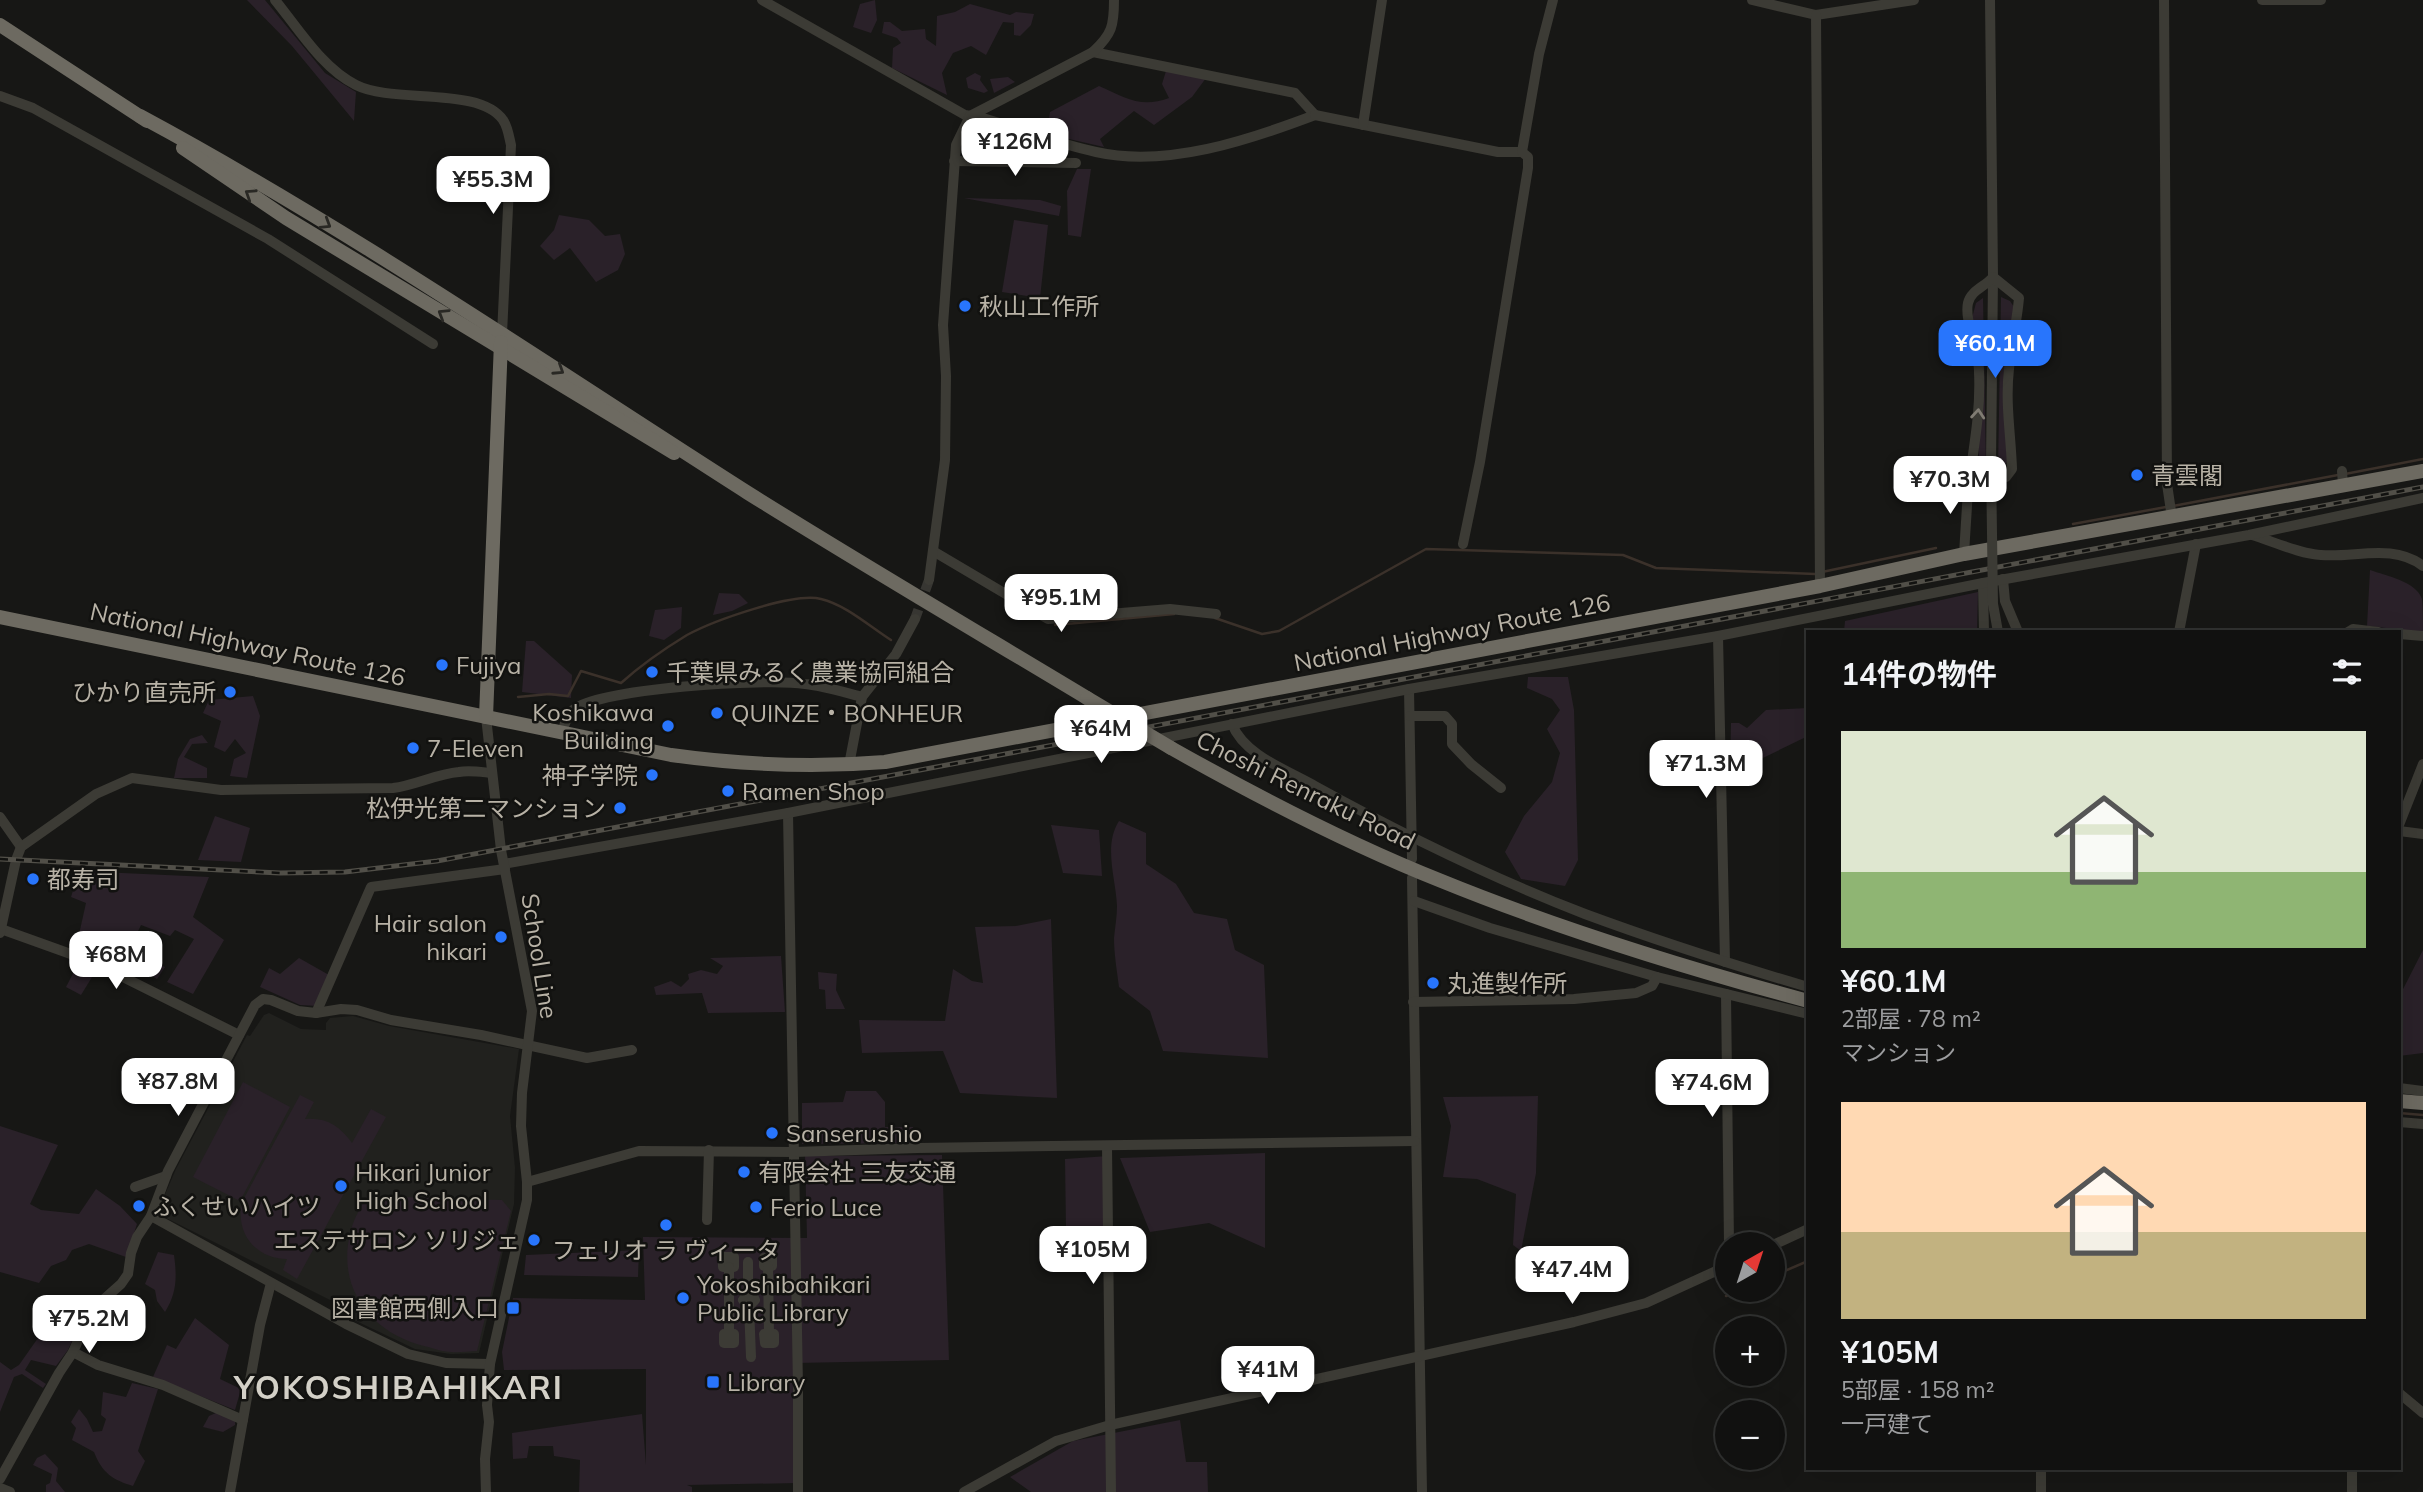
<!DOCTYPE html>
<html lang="ja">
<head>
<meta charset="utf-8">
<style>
  :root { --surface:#111110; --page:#1e1f1e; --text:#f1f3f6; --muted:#9c9d9f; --line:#303130; --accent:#2875fc }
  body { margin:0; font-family:Mulish,"Noto Sans JP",sans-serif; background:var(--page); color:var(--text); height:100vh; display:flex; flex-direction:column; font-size:26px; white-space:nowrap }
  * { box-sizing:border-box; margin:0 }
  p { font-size:23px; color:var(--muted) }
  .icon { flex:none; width:38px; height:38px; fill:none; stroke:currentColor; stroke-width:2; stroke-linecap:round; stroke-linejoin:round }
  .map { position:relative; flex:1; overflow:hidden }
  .drawer { position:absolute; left:1806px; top:630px; width:595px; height:840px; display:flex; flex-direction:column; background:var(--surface); border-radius:0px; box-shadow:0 7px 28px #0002,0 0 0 2px var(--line) }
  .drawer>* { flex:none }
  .needle { width:46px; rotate:39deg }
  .controls { position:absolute; left:1715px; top:1232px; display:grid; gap:14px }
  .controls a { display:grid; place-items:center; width:70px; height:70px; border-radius:50%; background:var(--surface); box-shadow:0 7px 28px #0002,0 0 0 2px var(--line); font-size:35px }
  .price { position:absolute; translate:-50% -60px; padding:0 16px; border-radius:14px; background:#fff; color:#222; font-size:23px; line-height:46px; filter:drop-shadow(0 2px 4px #0008) }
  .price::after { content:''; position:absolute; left:50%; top:42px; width:21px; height:16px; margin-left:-10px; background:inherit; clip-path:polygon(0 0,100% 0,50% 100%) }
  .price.current { background:var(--accent); color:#fff }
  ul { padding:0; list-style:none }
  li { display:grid; align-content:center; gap:14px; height:371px; padding:0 35px }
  li span { display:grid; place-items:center; height:217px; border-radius:0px; color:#555 }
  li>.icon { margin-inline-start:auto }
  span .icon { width:126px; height:126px; fill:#fffc; stroke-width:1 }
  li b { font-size:30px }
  h2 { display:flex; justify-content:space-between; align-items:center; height:84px; padding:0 35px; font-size:30px }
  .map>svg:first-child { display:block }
  .built { fill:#21211e }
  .green { fill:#2a2129 }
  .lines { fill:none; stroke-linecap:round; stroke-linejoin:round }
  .stream { stroke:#3b312a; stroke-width:2.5 }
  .minor-tunnel { stroke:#373632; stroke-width:10; stroke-dasharray:10 5; stroke-linecap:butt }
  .minor { stroke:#3c3b35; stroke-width:10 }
  .highway { stroke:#6d6a61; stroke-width:14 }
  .rail-casing { stroke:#514f48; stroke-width:5 }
  .rail { stroke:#121210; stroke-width:2.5; stroke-dasharray:8; stroke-linecap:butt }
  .minor-bridge { stroke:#3c3b35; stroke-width:10 }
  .highway-bridge { stroke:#6d6a61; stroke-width:14 }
  .oneway { stroke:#292824 }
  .oneway2 { stroke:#807c73 }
  .poi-dot { fill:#2875fc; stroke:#121210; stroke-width:2.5 }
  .labels { text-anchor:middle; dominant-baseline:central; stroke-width:5; stroke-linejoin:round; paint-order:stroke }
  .poi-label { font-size:24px; fill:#b8b2a6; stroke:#121210; text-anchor:start }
  .street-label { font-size:24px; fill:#b8b2a6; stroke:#121210 }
  .district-label { font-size:32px; font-weight:bold; letter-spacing:2px; fill:#d3d0c7; stroke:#121210 }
</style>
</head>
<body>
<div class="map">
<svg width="2423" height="1492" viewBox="0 0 2423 1492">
  <rect width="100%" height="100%" fill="#171715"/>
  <!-- built -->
  <polygon class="built" points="269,1013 301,1029 326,1030 326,1023 330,1018 353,1016 389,1026 519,1049 510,1116 515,1168 514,1204 479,1353 451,1354 415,1349 352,1319 349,1309 344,1309 341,1304 336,1305 333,1298 330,1300 164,1217 160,1206 176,1169 247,1035 250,1036 264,1015"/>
  <!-- green -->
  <g class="green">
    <polygon points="247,0 265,0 325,73 356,92 354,121 292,46"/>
    <polygon points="875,0 877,20 871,33 853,27 860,4"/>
    <polygon points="970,4 1010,15 1016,12 1034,14 1031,25 1020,36 1014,35 1014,23 1003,22 986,55 971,46 953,53 942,73 947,95 892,68 893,48 901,43 897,38 882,33 884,22 890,22 902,31 925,29 926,39 936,46 937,16 955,12"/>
    <path d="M1166 71 1206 78 1192 97 1154 125 1134 111 1100 139 1104 147 1056 136 1048 125 1050 112 1099 86C1125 97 1140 109 1169 98L1162 84Z"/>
    <polygon points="975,73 981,76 980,80 988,91 984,93 968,88 966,78"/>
    <polygon points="1008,77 1015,82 994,93 990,79"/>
    <path d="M995 123 1006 127 1005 138 998 140 997 152 993 155C983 145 987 134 995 123Z"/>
    <polygon points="1077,169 1091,169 1081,237 1068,235 1067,191"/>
    <polygon points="964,198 1040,200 1061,206 1059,216"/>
    <polygon points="559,215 589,220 605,236 620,234 625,254 618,270 596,282 570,248 554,260 540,246 554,230"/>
    <polygon points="1014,220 1048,225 1040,298 1002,292"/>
    <polygon points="2001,297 2010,301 2014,307 2008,461 2001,469 1998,469"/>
    <polygon points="1983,298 1986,468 1979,461 1972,318 1976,303"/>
    <path d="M2370 570C2386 576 2416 581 2422 599 2423 608 2423 622 2423 632L2367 626Z"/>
    <polygon points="1978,592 1977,632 1844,632 1845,621"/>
    <polygon points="719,593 739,594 748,603 732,611 713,615"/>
    <polygon points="682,607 681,628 664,640 649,636 655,610"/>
    <polygon points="526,641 534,641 572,675 571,698 522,692"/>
    <polygon points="1528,677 1568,677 1574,710 1578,860 1565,886 1521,879 1505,852 1524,816 1552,782 1560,753 1547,729 1560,710 1552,699 1527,688"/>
    <polygon points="253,696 260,716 247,778 230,776 234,759 246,753 235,739 225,752 214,747 221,721 203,713 209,700"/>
    <polygon points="1808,708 1808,736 1730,774 1731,723 1739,723 1747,728 1766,710"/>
    <polygon points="202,735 208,743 192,744 184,757 207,768 207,778 174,778 178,759 190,739"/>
    <polygon points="215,816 250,828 241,862 198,860"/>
    <path d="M1119 821 1146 833V864L1176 884 1194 913 1227 919 1235 950 1264 965 1268 1058 1163 1051 1150 1011 1119 987C1117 971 1114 954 1114 938 1115 927 1117 917 1117 906 1116 879 1103 846 1119 821Z"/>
    <polygon points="1051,825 1099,830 1102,876 1063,873"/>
    <polygon points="79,871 209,877 193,917 224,940 193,994 167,982 194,939 175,930 170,936 141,925 129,950 165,967 157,979 126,961 122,968 76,948 86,903 71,897"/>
    <polygon points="1051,919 1057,1098 960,1093 943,1051 862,1053 859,1020 945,1021 953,969 972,981 983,983 975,927 1016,926"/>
    <polygon points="2423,950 2423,1053 2399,1056 2399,997"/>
    <polygon points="781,956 785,1012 708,1013 702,993 656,995 654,987 671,981 681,987 689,979 688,974 701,970 717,974 723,966 710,958"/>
    <polygon points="299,958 329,975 318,1006 300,1005 260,987 269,968 280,974"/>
    <polygon points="79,962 97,969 81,995 66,987"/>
    <polygon points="818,972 837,974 836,990 845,1009 826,1009 825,990 819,989"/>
    <polygon points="243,1082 290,1107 240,1201 193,1177"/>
    <polygon points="846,1091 876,1091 885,1102 885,1127 913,1127 913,1143 802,1144 802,1103 843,1102"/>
    <path d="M300 1095 314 1102 305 1119C326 1117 340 1126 352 1143L371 1109 386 1117 297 1279 283 1270 287 1259C255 1259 235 1232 242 1202Z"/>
    <polygon points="1538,1096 1536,1173 1521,1251 1513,1245 1516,1194 1477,1179 1443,1177 1451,1126 1443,1097"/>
    <polygon points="0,1126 58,1145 30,1204 41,1210 79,1214 96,1189 120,1206 137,1224 126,1257 89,1244 72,1250 66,1260 51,1266 39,1283 0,1272"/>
    <polygon points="1265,1153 1265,1248 1209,1223 1150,1232 1120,1158"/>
    <polygon points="942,1155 949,1360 795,1363 798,1483 687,1485 692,1487 692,1492 579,1492 580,1460 554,1456 553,1446 529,1446 527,1458 513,1459 512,1433 642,1414 646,1465 646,1369 504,1370 502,1352 513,1298 645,1300 643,1237 807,1238 805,1156"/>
    <polygon points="1108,1156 1109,1230 1066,1229 1065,1159"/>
    <path d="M367 1196 502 1200 511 1211 477 1351C469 1351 459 1353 451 1352 442 1352 433 1348 424 1346 371 1333 335 1287 351 1230 354 1218 361 1207 367 1196Z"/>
    <polygon points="639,1250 638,1277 524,1275 526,1255"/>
    <path d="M158 1252 174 1255C177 1277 177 1293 165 1312L157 1301 155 1290 145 1284Z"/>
    <polygon points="61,1311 83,1316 68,1350 56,1366 31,1360 25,1370 46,1384 43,1388 22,1374 14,1377 0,1412 0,1362 11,1370 19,1365 38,1338"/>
    <polygon points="195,1318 229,1345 220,1379 241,1389 235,1410 153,1377 167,1345 176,1349"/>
    <path d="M132 1383 158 1389 138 1451 145 1461 133 1486C113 1480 102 1473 94 1452L72 1440 76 1428 71 1422 79 1409 87 1419 93 1432 102 1431 106 1419 101 1415 103 1392 126 1397Z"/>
    <polygon points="218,1412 235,1421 235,1425 223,1432 203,1427 209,1416"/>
    <polygon points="1180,1420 1186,1462 1207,1462 1208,1492 1031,1492 1010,1477 1073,1441"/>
    <polygon points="45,1454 58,1468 56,1481 65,1492 46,1492 46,1485 50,1483 52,1474 33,1465 37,1458"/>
  </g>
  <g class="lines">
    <!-- stream -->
    <g class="stream">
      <polyline points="2345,474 2423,459"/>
      <polyline points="2173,506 2338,475"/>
      <polyline points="2073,524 2166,507"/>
      <polyline points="1822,572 1936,548"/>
      <polyline points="1215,618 1262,634 1279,631 1426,549 1623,555 1656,568 1815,574"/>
      <polyline points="1055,625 1174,614"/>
      <path d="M518 697 549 694 568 696 581 671 621 683C641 665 664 649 687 635 713 621 793 592 821 599 846 605 869 626 891 640"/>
      <polyline points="2399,1113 2423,1115"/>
      <polyline points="1773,1276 1808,1261"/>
      <polyline points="1726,1296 1741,1290"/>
    </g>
    <!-- minor-tunnel -->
    <polyline class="minor-tunnel" points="915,619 929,580"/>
    <!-- minor -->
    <g class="minor">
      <path d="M275 0C298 28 322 68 356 85 393 104 480 86 503 120 508 127 509 137 511 145L502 334"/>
      <path d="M762 0 965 115 983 118C1020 129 1058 144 1096 152 1167 168 1249 140 1315 115L1295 93 1093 52"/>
      <polyline points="1752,0 1816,15 1914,0"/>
      <polyline points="1990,0 1993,277 1991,463"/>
      <polyline points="2164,0 2167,484 2172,518"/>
      <polyline points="2262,0 2321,0"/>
      <polyline points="1816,15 1820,586"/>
      <polyline points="0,96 33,108 268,239 433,344"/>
      <polyline points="1315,115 1498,152 1522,152"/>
      <polyline points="1363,125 1382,0"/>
      <polyline points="954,161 1076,163"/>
      <polyline points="2342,471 2343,485"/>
      <path d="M2252 535C2272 541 2300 554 2321 555 2355 558 2393 543 2423 566"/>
      <polyline points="1463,544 1480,462 1528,168 1528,157 1522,152 1539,54 1553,0"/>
      <polyline points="933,551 1048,619 1170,609 1216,614"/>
      <path d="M1964 554 1968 490C1973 451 1981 412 1979 372 1979 351 1964 320 1968 303 1971 290 1985 287 1993 277L2019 298C2017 322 2011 345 2009 369 2005 403 2011 436 2012 469L2006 477 1982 478 1969 482"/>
      <polyline points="2003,579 2005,601 2018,632"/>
      <path d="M929 580 945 460 946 376 943 325 956 145 970 116 1093 52C1112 34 1114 26 1114 0"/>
      <polyline points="1983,583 1984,632"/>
      <polyline points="2179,632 2196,544"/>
      <polyline points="2348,632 2353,629 2378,632"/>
      <polyline points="2399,634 2423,636"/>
      <polyline points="1718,636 1725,962"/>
      <polyline points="1409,689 1412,859"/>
      <polyline points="1410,716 1445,716 1452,724 1452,744 1471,764 1501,788"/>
      <path d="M1232 724C1244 755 1287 770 1315 786 1402 834 1492 878 1585 914 1658 941 1733 965 1808 987"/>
      <path d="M562 734C564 726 566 716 573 710 600 688 767 678 805 684 824 686 843 692 862 697"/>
      <polyline points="849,765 862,697 896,654 915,619"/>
      <polyline points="788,813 798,1387 798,1492"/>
      <polyline points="0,817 21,847"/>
      <polyline points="2399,825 2423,764"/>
      <polyline points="2399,831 2423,834"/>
      <polyline points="504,864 788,813 1409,689 1718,636 1983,583 2249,535 2423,498"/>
      <polyline points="1412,878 1422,1492"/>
      <polyline points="1414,901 1490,928 1657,977"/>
      <polyline points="1,929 93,962 239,1035"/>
      <path d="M0 933 16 860 21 847 96 794 132 778 221 790 393 788C416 785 436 774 459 772 469 770 481 772 492 773"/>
      <polyline points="1726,994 1729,1244"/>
      <polyline points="1413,1002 1574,999 1636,993 1652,986 1657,977 1808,1014"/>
      <polyline points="316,1013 371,887 505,869"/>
      <polyline points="2399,1088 2423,1091"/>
      <polyline points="2399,1122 2423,1124"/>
      <polyline points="1107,1146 1111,1492"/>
      <polyline points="527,1182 639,1151 794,1152 918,1148 1415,1141"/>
      <polyline points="135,1187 166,1176"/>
      <polyline points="151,1216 346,1324 408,1354 446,1363 490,1364"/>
      <polyline points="707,1220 709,1150"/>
      <polyline points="1773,1245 1808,1229"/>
      <rect x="723" y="1257" width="11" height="10"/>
      <rect x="764" y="1258" width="8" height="8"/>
      <polyline points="748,1262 748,1294"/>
      <polyline points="768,1266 769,1334"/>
      <polyline points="729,1267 729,1334"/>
      <polyline points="749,1306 755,1300 753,1296 748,1294 743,1300 749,1306 751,1357"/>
      <rect x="724" y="1334" width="10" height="9"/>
      <polygon points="764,1334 774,1334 774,1343 765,1343"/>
      <polyline points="73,1352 98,1365 163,1385 243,1420"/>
      <polyline points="2399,1393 2423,1413"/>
      <polyline points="2041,1468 2041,1492"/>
      <polyline points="2352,1468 2352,1492"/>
      <polyline points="0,1479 59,1373 73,1352 87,1320 93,1309 121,1284 128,1274 131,1253 137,1237 151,1216 168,1171 255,1005 263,999 271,1000 298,1011 316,1013 341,1009 357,1010 391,1020 481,1035 587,1058 632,1050"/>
      <polyline points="0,1488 10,1492"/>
      <polyline points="230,1492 260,1325 271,1283"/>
      <polyline points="486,1492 485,1459 489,1422 487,1405 490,1364 527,1200 527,1182 521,1126 522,1093 532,1011 501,850 486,717"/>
      <polyline points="964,1492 1056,1441 1110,1425 1574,1322 1646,1303 1727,1266"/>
    </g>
    <!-- highway -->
    <g class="highway">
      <polyline points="0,25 147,121"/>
      <path d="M140 116C350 229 547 365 748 493 860 563 974 630 1087 698"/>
      <polyline points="183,148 286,218 674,453"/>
      <path d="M0 617 671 755C743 765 813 768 885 762L1820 586 1964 554 2423 471"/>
      <polyline points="486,717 501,342"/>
      <path d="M1171 748C1258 797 1346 843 1439 880 1559 929 1682 967 1808 1001"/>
      <polyline points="2399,1101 2423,1103"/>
    </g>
    <!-- rail casing -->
    <g class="rail-casing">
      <polyline id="rail" points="0,859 280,873 345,872 437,861 2423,487"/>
    </g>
    <!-- rail -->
    <use href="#rail" class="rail"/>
    <!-- minor-bridge -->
    <polyline class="minor-bridge" points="1991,463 1993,604 1998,632"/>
    <!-- highway-bridge -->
    <polyline class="highway-bridge" points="1087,698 1171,748"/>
  </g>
  <!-- one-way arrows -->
  <defs><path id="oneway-chevron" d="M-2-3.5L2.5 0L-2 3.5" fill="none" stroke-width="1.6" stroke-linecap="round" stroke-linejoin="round" transform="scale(1.75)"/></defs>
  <g class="oneway">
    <use href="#oneway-chevron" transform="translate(250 194) rotate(-147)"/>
    <use href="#oneway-chevron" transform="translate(326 224) rotate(32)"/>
    <use href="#oneway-chevron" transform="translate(443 314) rotate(-148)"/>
    <use href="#oneway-chevron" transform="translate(559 370) rotate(33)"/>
  </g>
  <use class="oneway2" href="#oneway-chevron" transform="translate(1978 414) rotate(-85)"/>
  <!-- markers -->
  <g class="poi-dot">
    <circle cx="965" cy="306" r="7"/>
    <circle cx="2137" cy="475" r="7"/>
    <circle cx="442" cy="665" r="7"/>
    <circle cx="652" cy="672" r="7"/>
    <circle cx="230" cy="692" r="7"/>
    <circle cx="717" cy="713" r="7"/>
    <circle cx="668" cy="726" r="7"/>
    <circle cx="413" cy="748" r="7"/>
    <circle cx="652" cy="775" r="7"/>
    <circle cx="728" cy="791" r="7"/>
    <circle cx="620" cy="808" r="7"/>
    <circle cx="33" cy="879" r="7"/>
    <circle cx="501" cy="937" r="7"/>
    <circle cx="1433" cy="983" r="7"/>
    <circle cx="772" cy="1133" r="7"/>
    <circle cx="744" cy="1172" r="7"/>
    <circle cx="341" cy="1186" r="7"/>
    <circle cx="139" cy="1206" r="7"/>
    <circle cx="756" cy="1207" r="7"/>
    <circle cx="666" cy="1225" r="7"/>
    <circle cx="534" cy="1240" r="7"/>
    <circle cx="683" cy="1298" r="7"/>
    <rect x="506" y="1301" width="14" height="14" rx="3.5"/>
    <rect x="706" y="1375" width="14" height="14" rx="3.5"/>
  </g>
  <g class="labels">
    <!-- poi labels -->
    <g class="poi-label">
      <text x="979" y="306">秋山工作所</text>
      <text x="2151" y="475">青雲閣</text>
      <text x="456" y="665">Fujiya</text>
      <text x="666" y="672">千葉県みるく農業協同組合</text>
      <text x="216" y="692" text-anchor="end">ひかり直売所</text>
      <text x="654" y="712" text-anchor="end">Koshikawa<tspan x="654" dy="28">Building</tspan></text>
      <text x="731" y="713">QUINZE・BONHEUR</text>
      <text x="427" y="748">7-Eleven</text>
      <text x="638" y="775" text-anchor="end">神子学院</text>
      <text x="742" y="791">Ramen Shop</text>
      <text x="606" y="808" text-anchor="end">松伊光第二マンション</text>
      <text x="47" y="879">都寿司</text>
      <text x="487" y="923" text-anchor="end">Hair salon<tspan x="487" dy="28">hikari</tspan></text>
      <text x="1447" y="983">丸進製作所</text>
      <text x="786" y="1133">Sanserushio</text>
      <text x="355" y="1172">Hikari Junior<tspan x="355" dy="28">High School</tspan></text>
      <text x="758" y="1172">有限会社 三友交通</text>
      <text x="153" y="1206">ふくせいハイツ</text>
      <text x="770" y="1207">Ferio Luce</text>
      <text x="520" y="1240" text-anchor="end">エステサロン ソリジェ</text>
      <text x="666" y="1250" text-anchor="middle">フェリオ ラ ヴィータ</text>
      <text x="697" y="1284">Yokoshibahikari<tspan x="697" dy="28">Public Library</tspan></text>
      <text x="499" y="1308" text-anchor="end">図書館西側入口</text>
      <text x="727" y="1382">Library</text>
    </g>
    <!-- street labels -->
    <g class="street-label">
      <text transform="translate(1452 632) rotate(-11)">National Highway Route 126</text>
      <text transform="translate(248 644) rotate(12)">National Highway Route 126</text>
      <text transform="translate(1306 790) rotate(26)">Choshi Renraku Road</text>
      <text transform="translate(540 956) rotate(81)">School Line</text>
    </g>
    <!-- district labels -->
    <g class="district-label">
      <text x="399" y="1387">YOKOSHIBAHIKARI</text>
    </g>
  </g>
</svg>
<div class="controls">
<a><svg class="needle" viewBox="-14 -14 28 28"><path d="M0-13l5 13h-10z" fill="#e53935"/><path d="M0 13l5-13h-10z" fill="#9c9d9f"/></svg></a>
<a>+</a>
<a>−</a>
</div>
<b class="price" style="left:1015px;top:178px">¥126M</b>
<b class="price" style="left:493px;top:216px">¥55.3M</b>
<b class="price current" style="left:1995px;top:380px">¥60.1M</b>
<b class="price" style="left:1950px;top:516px">¥70.3M</b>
<b class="price" style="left:1061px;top:634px">¥95.1M</b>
<b class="price" style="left:1101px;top:765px">¥64M</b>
<b class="price" style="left:1706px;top:800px">¥71.3M</b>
<b class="price" style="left:116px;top:991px">¥68M</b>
<b class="price" style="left:178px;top:1118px">¥87.8M</b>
<b class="price" style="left:1712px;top:1119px">¥74.6M</b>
<b class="price" style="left:1093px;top:1286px">¥105M</b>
<b class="price" style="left:1572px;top:1306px">¥47.4M</b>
<b class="price" style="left:89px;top:1355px">¥75.2M</b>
<b class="price" style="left:1268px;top:1406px">¥41M</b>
<section class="drawer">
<h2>14件の物件<svg class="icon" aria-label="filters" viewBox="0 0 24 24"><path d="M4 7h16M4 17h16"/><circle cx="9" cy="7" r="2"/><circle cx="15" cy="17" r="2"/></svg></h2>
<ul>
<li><span style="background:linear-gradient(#dfe7d0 65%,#8fb573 0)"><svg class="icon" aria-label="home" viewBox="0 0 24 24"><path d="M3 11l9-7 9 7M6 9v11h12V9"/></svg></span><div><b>¥60.1M</b><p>2部屋 · 78 m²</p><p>マンション</p></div></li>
<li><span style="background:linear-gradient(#ffd9b3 60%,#c2b280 0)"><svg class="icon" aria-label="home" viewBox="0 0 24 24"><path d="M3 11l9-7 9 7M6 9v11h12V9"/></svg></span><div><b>¥105M</b><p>5部屋 · 158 m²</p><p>一戸建て</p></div></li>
</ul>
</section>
</div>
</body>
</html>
